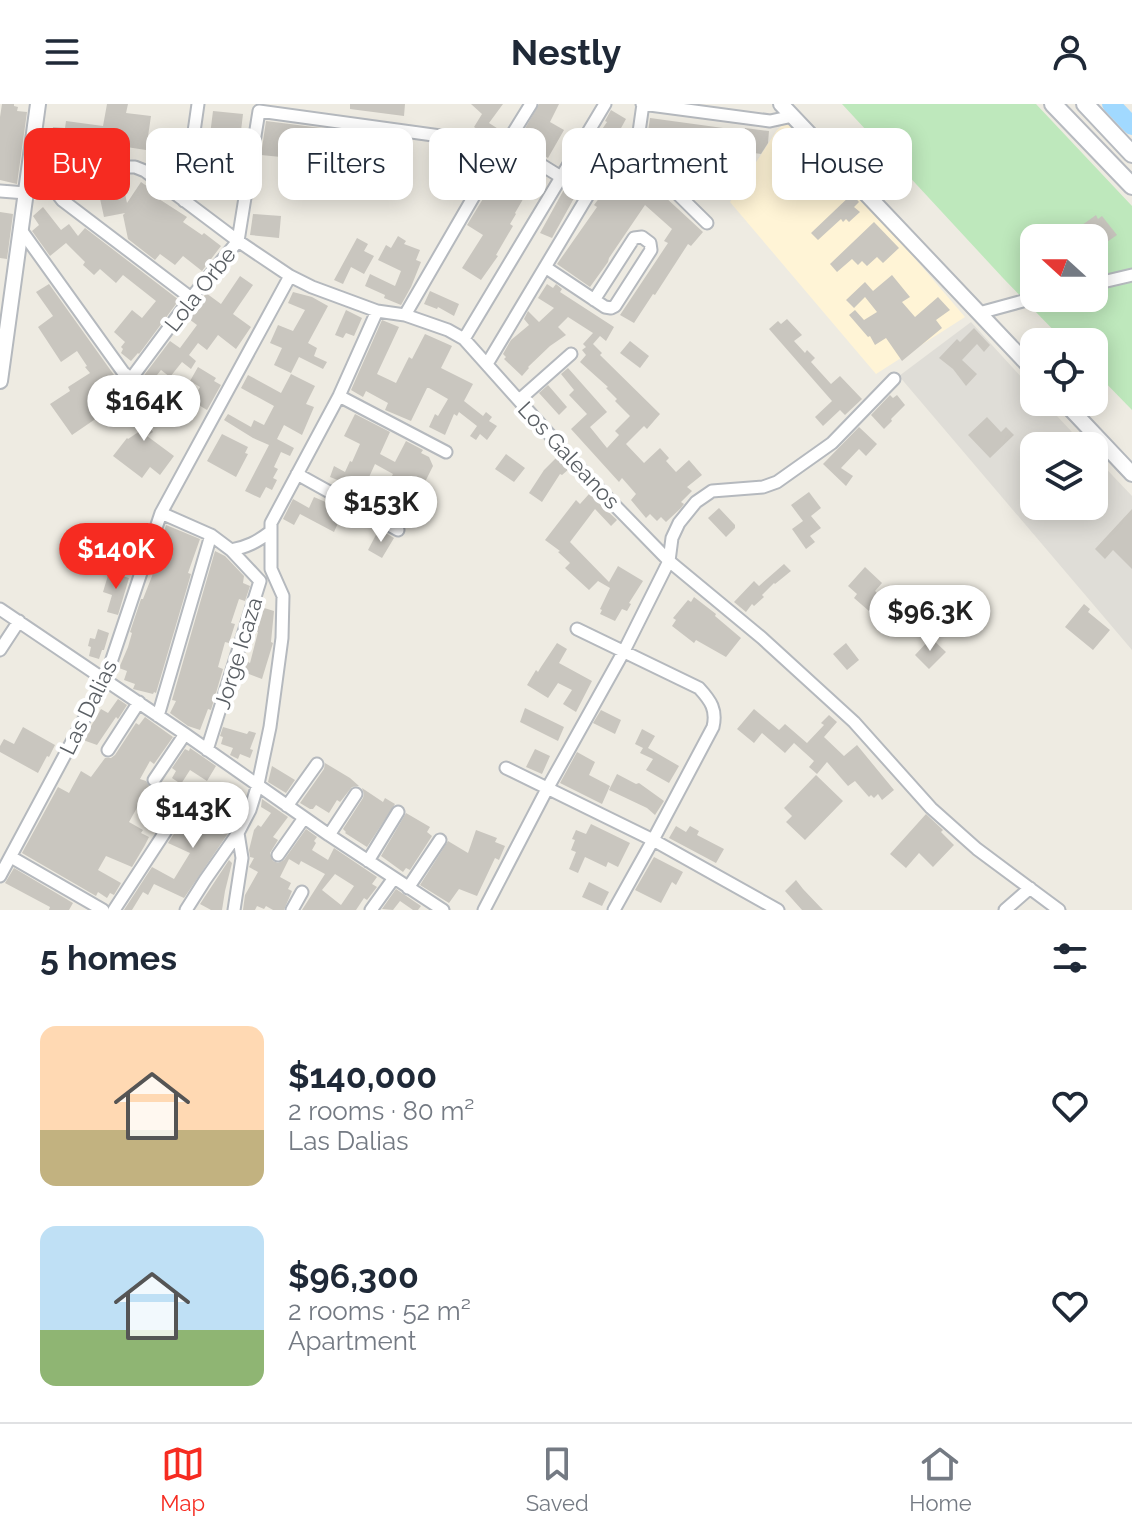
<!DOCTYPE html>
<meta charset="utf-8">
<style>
:root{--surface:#fff;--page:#f6f6f7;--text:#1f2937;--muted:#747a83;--line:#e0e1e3;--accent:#f62b21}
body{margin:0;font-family:Raleway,sans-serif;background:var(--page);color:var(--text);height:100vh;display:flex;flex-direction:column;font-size:30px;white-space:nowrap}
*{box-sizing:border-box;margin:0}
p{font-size:26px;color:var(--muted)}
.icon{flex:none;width:44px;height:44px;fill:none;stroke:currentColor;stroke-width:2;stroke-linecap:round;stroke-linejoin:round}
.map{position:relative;height:806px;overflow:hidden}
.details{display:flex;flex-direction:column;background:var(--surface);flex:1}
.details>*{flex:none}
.guide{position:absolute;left:24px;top:24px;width:1084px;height:72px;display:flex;gap:16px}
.needle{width:52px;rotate:291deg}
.buttons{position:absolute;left:1020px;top:120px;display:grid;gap:16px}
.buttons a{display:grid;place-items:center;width:88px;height:88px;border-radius:16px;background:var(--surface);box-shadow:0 4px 20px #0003;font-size:40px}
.price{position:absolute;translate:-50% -68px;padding:0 18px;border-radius:28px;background:#fff;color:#222;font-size:26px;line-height:52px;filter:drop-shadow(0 2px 4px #0008)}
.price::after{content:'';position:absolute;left:50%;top:48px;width:24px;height:18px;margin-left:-12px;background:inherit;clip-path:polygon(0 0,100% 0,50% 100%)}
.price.active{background:var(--accent);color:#fff}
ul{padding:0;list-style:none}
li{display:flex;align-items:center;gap:24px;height:200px;padding:0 40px}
li span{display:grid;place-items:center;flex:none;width:224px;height:160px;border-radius:16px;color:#555}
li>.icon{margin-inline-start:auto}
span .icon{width:96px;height:96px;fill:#fffc;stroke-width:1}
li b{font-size:34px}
h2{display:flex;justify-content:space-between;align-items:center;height:96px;padding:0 40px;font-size:34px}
.chip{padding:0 28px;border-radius:16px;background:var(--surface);box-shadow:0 4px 20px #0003;font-size:28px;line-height:72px}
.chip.active{background:var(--accent);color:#fff}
header{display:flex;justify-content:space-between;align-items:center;height:104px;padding:0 40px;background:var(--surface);font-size:36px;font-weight:700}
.dock{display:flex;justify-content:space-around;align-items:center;height:112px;border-top:2px solid var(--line);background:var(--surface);font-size:22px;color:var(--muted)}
.dock a{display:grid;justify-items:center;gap:4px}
.dock .active{color:var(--accent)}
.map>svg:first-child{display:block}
.commercial{fill:#fff4d6}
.industrial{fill:#dfddd7}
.green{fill:#bee8bc;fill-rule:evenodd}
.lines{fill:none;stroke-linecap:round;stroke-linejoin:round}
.river{stroke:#a1d9ff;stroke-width:18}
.building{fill:#c9c6bf;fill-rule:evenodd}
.minor-casing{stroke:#b5b9be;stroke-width:15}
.tertiary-casing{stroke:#b5b9be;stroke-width:18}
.secondary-casing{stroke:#b6bac0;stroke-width:20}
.minor{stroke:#fff;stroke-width:11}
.tertiary{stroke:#fff;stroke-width:14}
.secondary{stroke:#fff;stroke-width:16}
.labels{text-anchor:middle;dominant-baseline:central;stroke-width:8;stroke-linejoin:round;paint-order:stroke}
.street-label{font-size:22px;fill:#5a5f64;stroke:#fff}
</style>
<header><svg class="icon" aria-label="menu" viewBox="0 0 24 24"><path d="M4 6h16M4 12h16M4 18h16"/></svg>Nestly<svg class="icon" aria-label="person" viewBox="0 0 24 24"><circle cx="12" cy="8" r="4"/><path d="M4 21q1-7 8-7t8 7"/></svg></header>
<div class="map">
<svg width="1132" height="806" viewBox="0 0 1132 806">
<rect width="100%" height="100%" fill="#eeebe2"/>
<!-- commercial -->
<path class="commercial" d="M793 12 965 213 876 270 730 98 777 26Z"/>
<!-- industrial -->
<path class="industrial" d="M971 218 1034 287V298H1044L1085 342H1034V402H1094V352L1132 392V546L899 272Z"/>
<!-- green -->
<path class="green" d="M842 0H1036L1132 102V306L1094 267V238H1065L1003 174ZM1034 134H1094V194H1034Z"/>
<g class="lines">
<!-- river -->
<path class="river" d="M1111 0 1132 22"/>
</g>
<!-- building -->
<path class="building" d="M2 0H14V2L18 3 17 7 27 8 17 80 0 76V13Z
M107 0H128L126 9 151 12 146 46 120 42V45L85 38 84 56H79L78 62 49 60 53 23 65 24 66 17 103 22Z
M350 0H405L404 12 350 5Z
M471 0H503L489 19 503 28 497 39 474 23 482 10Z
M539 0H559L550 18 564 26 548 54 533 45 526 49 515 42Z
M611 6 626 15 615 35 629 49 632 57 653 78 651 80 703 128 691 142 688 140 655 191 653 190 634 219 620 211 668 139 664 137 672 125 645 101 609 154 608 158 590 183 557 160 597 103 594 101 600 93 603 95 620 70 608 57 615 50 594 37 607 18 605 17Z
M213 7 243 10 240 35 210 31Z
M650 14 745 27V24L769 27 768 39 761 50 747 48 742 74 713 68 667 64V61H660L656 57 659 36 647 34Z
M266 17 337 26 323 57 307 53 309 36 283 32 281 53 261 51Z
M506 57 525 69H530L535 67 543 72 532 93 526 90 515 109 516 110 510 120 513 122 496 151 498 152 481 176 462 164 483 131 467 121Z
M445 63 454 67 453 69 471 79 466 88 458 83 457 87 452 86 449 95 432 89 433 86 431 85 437 68 443 70Z
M141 78 161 92 159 95 187 113 183 118 202 131 204 129 221 142 202 167 183 152 175 161 160 150 155 156 128 135 123 111 125 109 104 113 99 90 124 85 127 99Z
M567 80 578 87 552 134 540 129Z
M852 90 859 98 854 103 860 108 849 118 846 115 843 118 841 115 818 136 811 129Z
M43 103 61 126 69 120 78 132 85 124 179 196 139 250 138 249 131 257 121 249 123 245 121 243 125 238 114 228 132 206 142 214 156 197 123 171 116 179 100 165 94 171 83 161 85 158 66 139 50 152 32 127 39 121 33 112Z
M0 108 13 110 7 155 0 154Z
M253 110 281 112 279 134 250 131Z
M1096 111 1098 115 1102 112 1117 131 1094 147V134H1074L1082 128 1078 124Z
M874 118 899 144 883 159 877 153 867 162 862 157 858 161 852 155 837 168 830 160Z
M398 132 406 137 404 140 420 146 416 156 421 158 411 183 401 201 384 194 385 191 365 182 370 170 395 182 401 167 378 156 386 141 391 144Z
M357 134 368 140 364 147 374 152 364 170 351 163 343 180 334 176Z
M892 171 910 193 902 198 915 213 938 193 950 206 936 216 942 224 902 257 886 234 875 241 870 232 868 233 849 211 855 206 864 216 877 208 865 193 854 204 846 196 865 178 873 187Z
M240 172 253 181 233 210 251 223 236 245 218 231 207 246 198 239 189 251 196 257 191 265 182 258 170 273 161 266 145 286 139 278 170 237 180 244 197 221 189 215 206 189 221 200Z
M49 180 129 292 72 331 50 300 70 287 68 283 90 269 85 263 87 262 77 247 61 258 38 223 53 212 36 188Z
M547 180 553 184 556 180 562 185 560 188 614 223 606 237 600 232 593 240 602 249 600 251 660 310 647 325 644 322 626 340 644 359 660 344 669 354 666 357 676 368 689 356 702 371 687 383 692 387 681 398 684 400 681 404 666 418 661 413 657 417 650 410 646 414 631 396 636 390 622 374 619 378 571 325 587 310 569 291 574 286 561 270 568 264 607 308 590 323 607 344 619 331 615 327 630 312 615 297 617 295 606 284 608 283 580 258 586 251 582 246 586 243 583 240 593 229 568 213 558 223 566 231 550 242 528 263 529 264 522 272 504 255 506 253 503 250 511 236 529 221 524 215 528 207 539 218 554 204 538 194Z
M430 187 459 200 454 212 438 203 437 205 424 200Z
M293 188 312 193 328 202 308 239 317 244 314 252 327 258 323 265 299 253 291 269 274 261 282 244 270 239 278 221 293 227 305 206 288 199Z
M346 206 362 214 354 232 346 229 343 234 335 231Z
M787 215 802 231 794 237 805 249 807 246 815 254 811 258 831 280 840 272 862 295 845 311 840 306 823 322 815 313 832 297 769 225 778 217 781 220Z
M382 216 399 223 377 270 396 279 409 253 412 255 425 230 452 242 441 264 473 280 464 297 483 312 486 308 492 313 489 317 497 322 487 336 480 330 476 336 470 332 477 322 459 308 457 312 454 310 445 331 429 323 435 310 438 312 448 295 429 284H427L411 317 385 306 388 299 366 287 363 293 351 286Z
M974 224 990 241 984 248 977 240 962 256 977 270 966 282 953 265 939 254 957 235 960 238Z
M630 237 649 252 640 264 620 249Z
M198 263 216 274 214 277 221 281 207 306 192 297 200 283 190 277Z
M291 270 315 282 306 300 314 303 302 331 284 321 277 335 294 344 290 352 281 348 274 363 278 365 273 374 277 376 272 386 266 383 260 394 245 387 269 341 253 334 224 316 228 310 251 323 254 316 264 321 274 302 241 284 248 271 281 289Z
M548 281 567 303 559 311 539 289Z
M890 291 893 294 897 291 905 301 891 315 892 317 884 325 871 311Z
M153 292 165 309 148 321 153 328 147 332 174 352 160 371 150 363 142 374 113 352 127 334 128 335 140 327 130 312 137 307 135 305Z
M355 310 390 328 380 350 395 358 406 337 423 346 421 349 429 353 433 362 424 380 417 376 409 390 411 391 406 402 412 404 405 420 357 393 359 390 343 382 345 379 330 373 334 362 345 368 350 357 352 358 360 340 344 332ZM375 360 393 370 382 391 365 382Z
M987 313 1001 328 1006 323 1014 331 990 354 968 331Z
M859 323 877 340 866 352 859 345 841 364 853 372 846 382 823 360Z
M222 330 248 343 245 349 248 350 236 373 207 357Z
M506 350 525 364 514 378 495 365Z
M557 353 569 365 562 371 560 370 542 398 529 389 544 366Z
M809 388 821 404 811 412 821 424 810 432 815 438 806 445 792 425 803 417 791 401Z
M589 390 617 416 611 422 595 405 570 438 609 478 618 462 643 477 629 499 631 500 627 507 622 505 615 517 600 510 602 506 600 505 610 484 598 477 589 486 565 464 570 459 558 448 560 447 545 436 576 396 580 400Z
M314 393 344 406 334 428 300 410 294 421 283 415 293 395 309 404Z
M719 404 735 421V424L726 433 708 414Z
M1132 405V465L1113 446 1105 455 1095 445Z
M166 421 200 435 188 469 191 470 156 589 154 588 153 590 133 585 135 580 124 576 127 567 119 564 128 543 132 529 130 528 141 495H143L154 467 151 466Z
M379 425 394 434 382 454 368 446Z
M215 447 225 452 244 472 243 479 250 482 245 497 239 495 231 519 235 520 229 539 225 538 218 563 223 565 211 606 208 605 200 626 188 622 170 609 176 597 172 596Z
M784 460 791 467 775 480 774 479 762 491 764 493 754 502 752 500 746 508 734 498 754 477 759 482Z
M865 463 882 479 875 487 890 500 880 511 872 503 869 507 854 494 857 490 848 482Z
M109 468 129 474 118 511 107 508 112 491 103 488Z
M694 493 716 510 715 512 741 534 726 553 696 536 694 539 672 522 676 516 673 514 688 496 691 498Z
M1084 500 1090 505 1088 508 1110 526 1093 546 1065 523Z
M261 503 274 507 271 538 273 539 262 575 241 567 244 556 250 559 258 528 253 526Z
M98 525 109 529 104 546H102L99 555 89 552 91 543 88 542 90 534 95 535Z
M931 534 946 548 929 565 915 551Z
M557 539 567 545 559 559 592 577 576 608 563 600 572 586 558 579 548 594 527 581 536 566 538 568 541 563Z
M846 539 859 556 847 566 833 550Z
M118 595 127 601 118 615 116 613 97 641 83 636 101 605 108 609Z
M525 604 564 623 558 637 520 618Z
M754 605 779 626 785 620 807 639 824 621 821 619 829 611 837 618 824 633 844 652 857 641 894 686 882 696 878 690 874 694 871 691 869 693 855 677 848 682 827 658 817 670 809 663 814 657 794 639 785 649 762 629 754 639 737 625Z
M601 606 621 616 615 630 593 619Z
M145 613 173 633 154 660 150 657 140 675 146 677 150 683 157 684 168 690 161 705 142 695 129 718 143 726 141 729 149 733 145 741 132 763 106 752 98 766 121 779 114 791 110 789 107 794 98 788 96 792 22 749 58 683 69 689 81 667 91 673 105 654H111L115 651 136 619 139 621Z
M23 623 55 641 49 653 47 652 38 669 0 648V642L4 635 14 640Z
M223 623 247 630 249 627 256 629 250 645 253 646 250 654 240 650 238 655 230 651 233 644 221 640 223 633 220 632Z
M642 625 655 632 648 644 679 662 669 679 646 666 653 655 640 649 643 644 635 640Z
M190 644 216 662 207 677 190 666 181 680 172 674 176 667 172 664 185 645 189 647Z
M535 645 550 652 542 670 526 663Z
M577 648 595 658 589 671 610 682 602 700 560 679Z
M325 659 350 674 359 682 352 683 340 698 337 696 329 709 316 701 313 705H310L300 699 324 665Z
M272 662 295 676 286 689 268 678Z
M617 670 636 680 639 679 664 697 655 711 647 704 609 686Z
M816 671 843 697 805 736 786 718 792 712 784 704Z
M231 681 239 687 234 697 236 698 230 707 238 711 231 725 184 794 154 780 148 791 143 788 132 806H124L152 763 174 775 190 749 168 739 183 716 200 726H202L209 712 219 717 223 709 214 703 219 692 221 694Z
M362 684 383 698 385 694 395 700 367 743 345 729 346 728 343 725 363 694 364 690Z
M262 695 288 713 273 733 278 736 270 749 273 757 278 759 284 756 306 725 317 733 314 737 316 739 312 746 328 756 334 744 377 773 372 780 377 783 367 796 364 794 356 806H302L325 770 301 757 299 761 289 755 280 773 291 779 288 785 292 787 284 806H273L266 802 264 805 257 802 255 806H243L245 791 258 768 249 763 254 754 250 753 249 746 254 726 258 721 261 723 271 709 261 703ZM335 770 354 782 341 801 322 786Z
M406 709 430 723 427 728 432 732 410 766 406 764 403 768 381 752Z
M926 710 943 726 941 728 954 741 933 763 919 749 906 764 890 750Z
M591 720 630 739 618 763 608 758 606 763 585 753 578 769 569 765 576 748 571 746 575 736 572 735 576 726 586 730Z
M676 722 686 728 690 722 699 727 697 731 724 745 716 759 669 734Z
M476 726 497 734 495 738 505 742 499 756 495 754 477 792 459 785 449 799 420 781 448 737 468 749Z
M654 753 683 768 676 781 672 778 661 799 635 786Z
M229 756 232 759 225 787 222 806H211L200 800Z
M14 764 73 799 69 806H49L50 803 5 779Z
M796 776 803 785 823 806H802L785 787Z
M589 778 609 788 602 802 582 793Z
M396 785 421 802 418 806H413L400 797 393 806 382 805Z"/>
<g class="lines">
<defs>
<path id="minor" d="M642 0 770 17 793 12
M643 0 637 42 638 51 707 119
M503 45 529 61 532 55 561 73
M52 83 62 96 191 194
M0 87 26 89 126 63H135L145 67 238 137 290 172 312 183 377 207 405 211 448 226 464 235 592 378 669 457 762 534 854 618 931 704 977 745 1059 806
M184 97 198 0
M21 126 123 268 128 272H133L191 194 238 137 259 7 455 34
M545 163 605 203 611 204 615 202 651 146 650 139 642 133 634 134 594 196
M1094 180 1132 171
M979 209 1034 194
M405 211 474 92 531 0
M464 235 605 0
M487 260 593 83
M339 292 446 348
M519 296 571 250
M297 370 398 426
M161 409 211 431 231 446 260 477 207 646
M231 446C247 443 257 438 270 428
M0 505 185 630 329 731 443 806
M577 525 699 584C711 597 717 606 713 623L653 736 614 806
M0 546 19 517
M158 612 211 431
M108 646 139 598
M506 664 653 736 778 806
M154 676 185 630
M287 702 317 660
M329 731 356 690
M278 751 304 714
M11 753 103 806
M368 757 398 708
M0 772 105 576 161 409 290 172
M408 784 440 736
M114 806 184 699
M186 806 205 776 238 729
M234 806 242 754 238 729 250 706 258 680 270 623 282 534 283 492 271 465V419L339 292 377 207
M292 806 302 788
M371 806 394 774
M484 806 547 685 624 547 669 457 672 434 679 419 696 398 712 387 763 383 777 378 832 339 894 275
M1005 806 1030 784"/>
<path id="tertiary" d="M781 0 1034 267
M0 277 38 0
M1064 298 1132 370"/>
<path id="secondary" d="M1053 0 1132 82
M1085 0 1132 50"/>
</defs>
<!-- minor casing -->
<use href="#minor" class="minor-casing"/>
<!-- tertiary casing -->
<use href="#tertiary" class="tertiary-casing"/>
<!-- secondary casing -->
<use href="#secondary" class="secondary-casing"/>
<!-- minor -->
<use href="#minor" class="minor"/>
<!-- tertiary -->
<use href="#tertiary" class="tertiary"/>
<!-- secondary -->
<use href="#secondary" class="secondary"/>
</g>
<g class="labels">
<!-- street labels -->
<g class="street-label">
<text transform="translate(200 185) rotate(-52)">Lola Orbe</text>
<text transform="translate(569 351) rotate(47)">Los Galeanos</text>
<text transform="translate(238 549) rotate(-73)">Jorge Icaza</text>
<text transform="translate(88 603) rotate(-64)">Las Dalias</text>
</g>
</g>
</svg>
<div class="buttons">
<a><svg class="needle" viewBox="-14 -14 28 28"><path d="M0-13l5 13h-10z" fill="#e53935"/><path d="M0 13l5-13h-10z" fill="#747a83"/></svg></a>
<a><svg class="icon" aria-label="locate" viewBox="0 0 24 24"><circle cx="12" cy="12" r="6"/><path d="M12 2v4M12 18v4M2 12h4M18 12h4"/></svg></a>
<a><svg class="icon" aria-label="layers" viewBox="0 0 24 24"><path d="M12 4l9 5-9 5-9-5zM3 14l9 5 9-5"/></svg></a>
</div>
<b class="price" style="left:144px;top:339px">$164K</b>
<b class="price" style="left:381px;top:440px">$153K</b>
<b class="price active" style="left:116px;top:487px">$140K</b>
<b class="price" style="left:930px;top:549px">$96.3K</b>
<b class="price" style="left:193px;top:746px">$143K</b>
<div class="guide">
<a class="chip active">Buy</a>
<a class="chip">Rent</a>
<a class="chip">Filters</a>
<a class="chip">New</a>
<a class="chip">Apartment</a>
<a class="chip">House</a>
</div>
</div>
<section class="details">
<h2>5 homes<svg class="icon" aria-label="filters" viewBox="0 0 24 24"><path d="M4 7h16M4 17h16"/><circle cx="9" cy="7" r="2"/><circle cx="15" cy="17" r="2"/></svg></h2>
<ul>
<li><span style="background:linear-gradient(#ffd9b3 65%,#c2b280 0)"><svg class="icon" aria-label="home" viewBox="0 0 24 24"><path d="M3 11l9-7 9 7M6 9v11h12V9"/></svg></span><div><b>$140,000</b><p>2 rooms · 80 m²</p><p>Las Dalias</p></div><svg class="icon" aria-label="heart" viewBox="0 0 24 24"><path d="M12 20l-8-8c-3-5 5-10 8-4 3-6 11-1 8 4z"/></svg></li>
<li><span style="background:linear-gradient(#bfe0f5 65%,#8fb573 0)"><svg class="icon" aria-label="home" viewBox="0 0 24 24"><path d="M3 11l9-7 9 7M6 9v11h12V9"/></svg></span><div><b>$96,300</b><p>2 rooms · 52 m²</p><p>Apartment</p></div><svg class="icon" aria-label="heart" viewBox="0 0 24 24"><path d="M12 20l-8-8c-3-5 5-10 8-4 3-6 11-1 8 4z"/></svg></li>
</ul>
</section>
<nav class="dock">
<a class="active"><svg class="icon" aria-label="map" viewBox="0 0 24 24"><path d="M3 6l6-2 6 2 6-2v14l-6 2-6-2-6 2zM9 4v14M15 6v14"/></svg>Map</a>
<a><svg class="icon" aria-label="saved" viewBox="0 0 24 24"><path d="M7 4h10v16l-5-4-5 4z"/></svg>Saved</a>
<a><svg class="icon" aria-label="home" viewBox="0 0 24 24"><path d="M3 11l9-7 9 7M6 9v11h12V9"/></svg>Home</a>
</nav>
